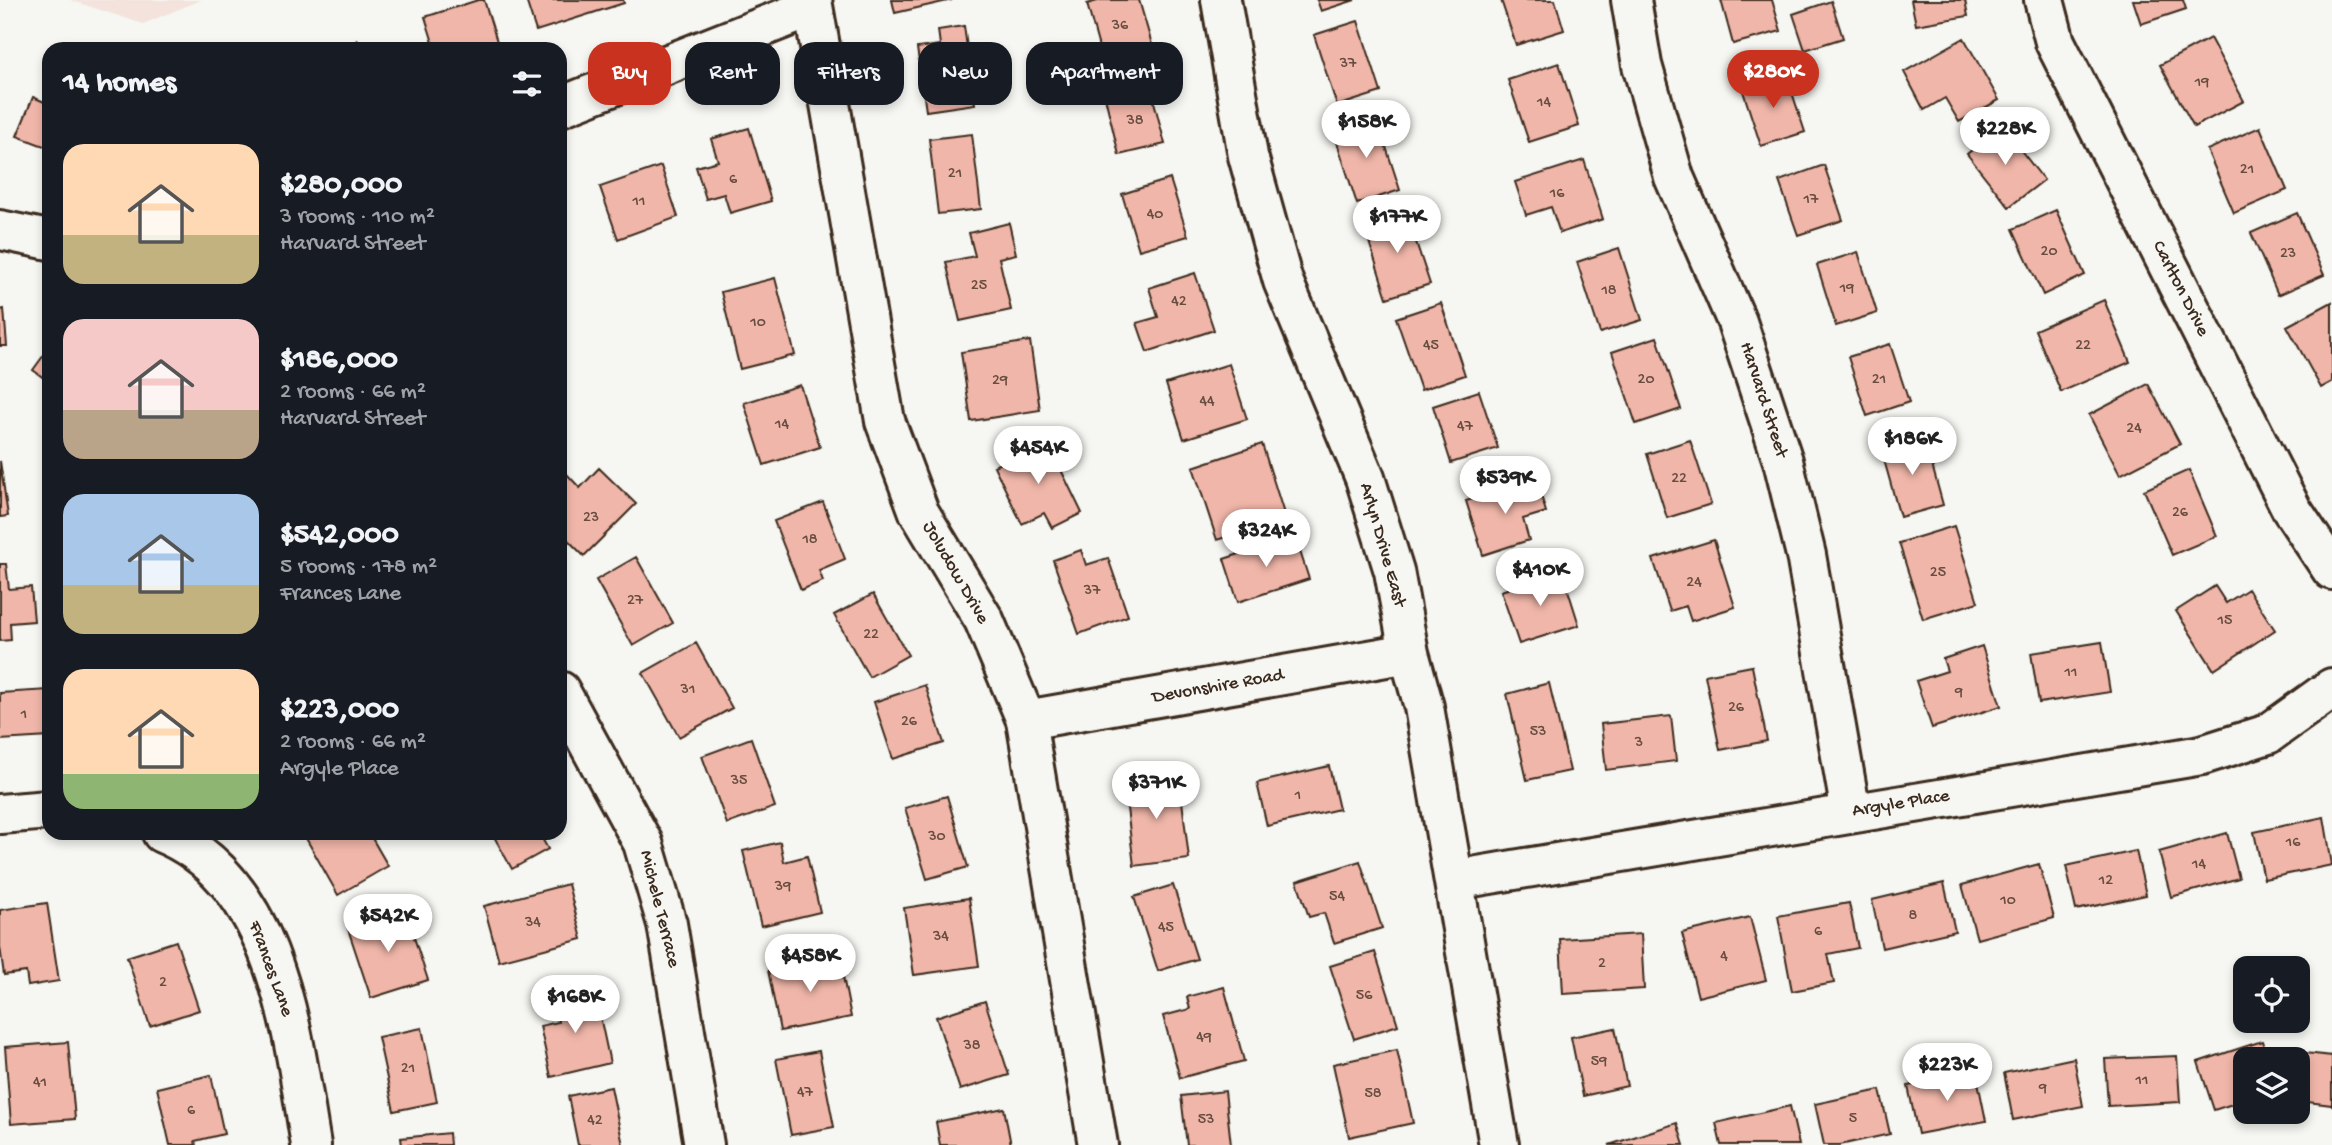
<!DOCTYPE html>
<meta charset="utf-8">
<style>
:root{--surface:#171b24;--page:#20242c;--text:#f1f3f6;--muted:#9ea1a6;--accent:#c8321e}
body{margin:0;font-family:"Gochi Hand",sans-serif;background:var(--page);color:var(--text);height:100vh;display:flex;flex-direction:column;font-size:26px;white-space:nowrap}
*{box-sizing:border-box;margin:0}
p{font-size:23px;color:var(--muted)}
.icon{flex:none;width:38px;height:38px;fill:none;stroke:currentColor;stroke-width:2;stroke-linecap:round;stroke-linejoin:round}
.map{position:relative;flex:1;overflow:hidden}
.sheet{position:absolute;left:42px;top:42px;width:525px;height:798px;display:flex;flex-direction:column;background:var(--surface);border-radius:21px;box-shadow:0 4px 10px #0003}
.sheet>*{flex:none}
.top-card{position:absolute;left:588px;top:42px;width:665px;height:63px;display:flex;gap:14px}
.tools{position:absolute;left:2233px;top:956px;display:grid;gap:14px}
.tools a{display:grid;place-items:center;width:77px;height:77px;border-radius:14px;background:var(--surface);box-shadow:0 4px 10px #0003;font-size:35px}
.price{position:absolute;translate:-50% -60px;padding:0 16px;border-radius:24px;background:#fff;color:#222;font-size:23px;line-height:46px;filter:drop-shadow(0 2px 4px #0008)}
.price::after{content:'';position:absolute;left:50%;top:42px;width:21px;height:16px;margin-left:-10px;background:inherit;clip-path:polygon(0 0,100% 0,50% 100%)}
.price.active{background:var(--accent);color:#fff}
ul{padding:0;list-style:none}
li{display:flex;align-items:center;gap:21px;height:175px;padding:0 21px}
li span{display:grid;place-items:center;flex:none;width:196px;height:140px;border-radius:21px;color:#555}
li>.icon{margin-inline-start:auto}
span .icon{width:84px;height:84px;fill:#fffc;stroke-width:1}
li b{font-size:30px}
h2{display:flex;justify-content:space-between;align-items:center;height:84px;padding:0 21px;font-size:30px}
.chip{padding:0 24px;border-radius:21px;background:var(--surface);box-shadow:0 4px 10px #0003;font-size:24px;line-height:63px}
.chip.active{background:var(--accent);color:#fff}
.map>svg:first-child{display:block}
.built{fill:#f4e3dc}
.building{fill:#f0b6a9;stroke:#3b2a1e;stroke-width:2}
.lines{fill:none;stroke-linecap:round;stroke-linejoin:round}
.minor-casing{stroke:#3b2a1e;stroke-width:44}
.minor{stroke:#f6f6f2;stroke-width:38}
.labels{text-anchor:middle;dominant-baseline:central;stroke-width:5;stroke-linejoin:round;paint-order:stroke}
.number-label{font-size:16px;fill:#684d41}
.street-label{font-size:19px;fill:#3b2a1e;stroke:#f6f6f2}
</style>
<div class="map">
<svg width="2332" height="1145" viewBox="0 0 2332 1145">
<rect width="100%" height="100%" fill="#f6f6f2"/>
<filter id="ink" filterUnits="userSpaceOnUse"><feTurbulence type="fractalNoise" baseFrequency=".0143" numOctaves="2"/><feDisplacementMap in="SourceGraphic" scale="14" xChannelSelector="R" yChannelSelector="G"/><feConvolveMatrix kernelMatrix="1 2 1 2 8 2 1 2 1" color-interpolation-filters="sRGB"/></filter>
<g filter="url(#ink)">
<!-- built -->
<path class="built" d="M70 0H201L143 24Z"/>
<!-- building -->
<path class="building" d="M478 0H484L499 48 435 49 425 17Z
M526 0H623L624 3 536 31Z
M892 0H952L895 13Z
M1101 0H1139L1153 48 1103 62 1087 4Z
M1317 0H1355L1321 11Z
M1501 0H1555L1564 30 1516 45Z
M1721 0H1772L1781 31 1733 44Z
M1911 0H1965L1968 16 1916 25Z
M2133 0H2183L2186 9 2141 24Z
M1831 1 1843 38 1805 50 1793 14Z
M1358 21 1381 92 1337 106 1314 35Z
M964 26 975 104 926 111 917 48 940 45 938 30Z
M1964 38 1999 100 1959 122 1945 98 1924 110 1904 72Z
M2210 38 2244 101 2194 127 2160 65Z
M357 40 367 49H349Z
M1559 63 1579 126 1529 142 1508 80Z
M1786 74 1805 132 1761 146 1742 88Z
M1150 86 1165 144 1119 155 1105 97Z
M33 97 49 104V148L17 136Z
M1376 116 1400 190 1357 204 1333 130Z
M2002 126 2044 180 2009 207 1967 154Z
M2260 127 2287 190 2234 213 2207 150Z
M749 128 771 201 730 213 724 194 706 199 696 167 718 161 711 139Z
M972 134 981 209 938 214 929 139Z
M1584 160 1603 219 1560 233 1551 207 1526 215 1515 182Z
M1824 165 1843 220 1798 235 1779 181Z
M661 166 678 217 618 239 600 187Z
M1170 179 1188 236 1139 250 1122 194Z
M2056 210 2085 275 2043 295 2013 229Z
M1406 212 1430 284 1387 298 1364 226Z
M2297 213 2324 275 2278 295 2251 233Z
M1009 223 1016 254 999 258 1011 310 960 321 946 262 975 256 969 233Z
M1619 248 1642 320 1600 333 1577 262Z
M1858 252 1877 313 1836 326 1817 265Z
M1195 273 1214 330 1147 352 1137 323 1158 317 1149 288Z
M775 278 795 355 740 369 721 292Z
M2104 300 2130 362 2061 392 2035 330Z
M2332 302V382L2321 388 2287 326Z
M1441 303 1465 375 1421 390 1396 318Z
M4 309 7 346H0V310Z
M1657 337 1681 409 1636 424 1612 352Z
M1030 341 1040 410 971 421 961 352Z
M1890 344 1909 402 1867 416 1848 357Z
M49 348V382L33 370Z
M1229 364 1247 419 1184 439 1166 384Z
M2148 384 2180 444 2120 475 2089 415Z
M800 385 820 447 764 465 744 403Z
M1479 391 1498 448 1451 463 1433 406Z
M1924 436 1943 505 1900 517 1881 449Z
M1690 440 1711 504 1667 518 1647 454Z
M1047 441 1082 513 1052 528 1044 513 1022 524 994 466Z
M1262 444 1285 517 1217 540 1193 467Z
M0 461 8 516 0 517Z
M599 468 636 504 584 556 560 532V473L563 470 580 488Z
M2189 470 2217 536 2172 555 2144 490Z
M1536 479 1546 512 1523 519 1529 540 1483 555 1466 501Z
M823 502 845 559 819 570 823 581 801 590 774 521Z
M1954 526 1978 602 1923 619 1899 543Z
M1295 536 1309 579 1238 602 1224 559Z
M1714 540 1735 607 1691 621 1686 606 1670 611 1653 559Z
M1081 550 1086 565 1108 558 1128 616 1079 634 1053 560Z
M636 557 673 623 633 646 596 580Z
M0 564H6L9 589 31 587 34 621 10 623 11 640 0 641Z
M1562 571 1579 625 1519 644 1501 591Z
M2215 586 2226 603 2248 589 2275 630 2214 670 2176 611Z
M873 594 908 655 869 677 834 615Z
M2102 642 2110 692 2039 703 2031 653Z
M696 643 732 708 679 737 643 673Z
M1982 646 2001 706 1932 728 1916 681 1947 671 1943 659Z
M1752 666 1767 741 1720 750 1705 675Z
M1549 683 1570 771 1527 780 1507 694Z
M925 685 944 743 893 759 874 702Z
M49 690V737L0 740V693Z
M1671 716 1676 761 1606 770 1601 724Z
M751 738 775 807 727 824 702 756Z
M1329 766 1339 809 1267 826 1257 783Z
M1179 776 1189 859 1134 866 1124 783Z
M947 796 968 867 927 879 905 808Z
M2324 817 2332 865 2264 879 2254 832Z
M303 833H369L388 866 338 895Z
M492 833H539L548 849 512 869Z
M2227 833 2239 878 2171 897 2159 852Z
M780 842 784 862 807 856 820 912 761 926 743 851Z
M2136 851 2146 895 2076 910 2066 866Z
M1360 861 1382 928 1334 943 1324 913 1309 917 1297 881Z
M2039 864 2054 918 1977 939 1962 885Z
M1944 883 1955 931 1882 948 1872 900Z
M568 884 582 939 499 961 484 906Z
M1173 885 1197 959 1158 971 1134 897Z
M969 898 979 966 914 975 904 908Z
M47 903 59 981 28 986 26 972 4 975 0 947V910Z
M1849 903 1858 948 1828 954 1834 983 1792 991 1778 916Z
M405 910 428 980 371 998 348 929Z
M1750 917 1766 980 1698 997 1682 933Z
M1641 934 1644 989 1563 994 1560 939Z
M176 941 199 1010 150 1026 127 957Z
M1375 952 1398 1025 1354 1039 1330 966Z
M839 956 851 1017 780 1031 768 970Z
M1224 987 1244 1061 1180 1078 1163 1016 1190 1009 1187 997Z
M594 988 610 1063 551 1077 540 1026 558 1022 553 997Z
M985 1001 1009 1075 960 1090 936 1017Z
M422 1028 437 1102 394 1111 378 1037Z
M1615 1028 1627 1086 1583 1096 1571 1037Z
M2262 1041 2268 1059H2245V1100L2214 1110 2198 1062Z
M68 1042 75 1119 11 1124 5 1047Z
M1397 1050 1413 1123 1349 1137 1333 1064Z
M819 1051 834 1127 791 1135 776 1059Z
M2305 1053 2332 1056V1105L2299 1101Z
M2177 1056 2180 1102 2108 1106 2105 1059Z
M2074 1058 2083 1106 2013 1120 2004 1073Z
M1976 1072 1986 1121 1918 1134 1908 1086Z
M211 1075 224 1134 195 1141 196 1145H170L157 1088Z
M611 1087 623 1145H578L568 1096Z
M1880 1090 1890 1134 1840 1145H1824L1815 1104Z
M1225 1091 1231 1145H1187L1181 1096Z
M1790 1106 1799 1145H1721L1716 1123Z
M1004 1108 1011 1145H940L936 1122Z
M1677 1123 1684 1145H1609Z
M449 1133 450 1145H402L401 1138Z"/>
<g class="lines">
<defs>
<path id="minor" d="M812 0 885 421 919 512 984 620 1026 720 1098 1145
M1221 0 1248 156 1283 281 1365 478 1394 571 1409 653 1424 707 1499 1145
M1631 0 1642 65 1674 177 1737 322 1783 461 1806 555 1851 813
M2044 0 2055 42 2292 510 2332 570
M560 107 813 7
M0 230 49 240
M560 691 643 843 667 924 704 1145
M1026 720 1409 653
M0 814 49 810
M162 833C279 881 293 1037 311 1145
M1454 880 2202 755 2268 734 2332 688"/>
</defs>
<!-- minor casing -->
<use href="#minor" class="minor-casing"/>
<!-- minor -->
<use href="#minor" class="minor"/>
</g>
</g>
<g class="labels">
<!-- number labels -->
<g class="number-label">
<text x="1120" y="26">36</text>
<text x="1348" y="64">37</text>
<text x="2202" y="83">19</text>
<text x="1544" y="103">14</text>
<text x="1135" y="121">38</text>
<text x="2247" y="170">21</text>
<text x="955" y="174">21</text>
<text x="733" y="180">6</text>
<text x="1557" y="194">16</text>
<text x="1811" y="200">17</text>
<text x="639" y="202">11</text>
<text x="1155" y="215">40</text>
<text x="2049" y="252">20</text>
<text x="2288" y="254">23</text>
<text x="979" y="286">25</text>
<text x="1847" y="289">19</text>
<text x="1609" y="291">18</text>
<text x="1179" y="302">42</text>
<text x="758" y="323">10</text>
<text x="1431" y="346">45</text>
<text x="2083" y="346">22</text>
<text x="1646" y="380">20</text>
<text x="1879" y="380">21</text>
<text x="1000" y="381">29</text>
<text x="1207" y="402">44</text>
<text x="782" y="425">14</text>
<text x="1465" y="427">47</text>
<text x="2134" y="429">24</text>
<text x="1679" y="479">22</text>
<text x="2180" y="513">26</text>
<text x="591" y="518">23</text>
<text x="810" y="540">18</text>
<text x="1938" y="573">25</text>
<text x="1694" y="583">24</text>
<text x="1092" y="591">37</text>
<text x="635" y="601">27</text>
<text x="2225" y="621">15</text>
<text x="871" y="635">22</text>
<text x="2071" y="673">11</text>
<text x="688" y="690">31</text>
<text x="1959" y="693">9</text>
<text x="1736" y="708">26</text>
<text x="24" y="715">1</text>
<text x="909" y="722">26</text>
<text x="1538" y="732">53</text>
<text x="1639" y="743">3</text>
<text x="739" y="781">35</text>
<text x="1298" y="796">1</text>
<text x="937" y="837">30</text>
<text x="2293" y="843">16</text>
<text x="2199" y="865">14</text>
<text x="2106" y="881">12</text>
<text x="783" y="887">39</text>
<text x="1337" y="897">54</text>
<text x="2008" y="901">10</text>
<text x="1913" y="916">8</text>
<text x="533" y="923">34</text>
<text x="1166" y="928">45</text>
<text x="1818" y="932">6</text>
<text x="941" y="937">34</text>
<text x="1724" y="957">4</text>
<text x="1602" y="964">2</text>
<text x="163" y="983">2</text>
<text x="1364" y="996">56</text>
<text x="1204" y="1038">49</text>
<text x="972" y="1046">38</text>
<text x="1599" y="1062">59</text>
<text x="408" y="1069">21</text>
<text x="2142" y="1081">11</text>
<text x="40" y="1083">41</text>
<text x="2043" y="1089">9</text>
<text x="805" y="1093">47</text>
<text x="1373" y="1094">58</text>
<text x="191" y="1111">6</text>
<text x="1853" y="1119">5</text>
<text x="1206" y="1120">53</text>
<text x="595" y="1121">42</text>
</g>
<!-- street labels -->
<g class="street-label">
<text transform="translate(2180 289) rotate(63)">Carlton Drive</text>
<text transform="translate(1763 400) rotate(72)">Harvard Street</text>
<text transform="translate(1382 545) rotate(74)">Arlyn Drive East</text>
<text transform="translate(955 573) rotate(60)">Joludow Drive</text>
<text transform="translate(1218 687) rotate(-10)">Devonshire Road</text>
<text transform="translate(1901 804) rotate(-9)">Argyle Place</text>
<text transform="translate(659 909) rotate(76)">Michele Terrace</text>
<text transform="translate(270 969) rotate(70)">Frances Lane</text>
</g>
</g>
</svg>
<div class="tools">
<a><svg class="icon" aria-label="locate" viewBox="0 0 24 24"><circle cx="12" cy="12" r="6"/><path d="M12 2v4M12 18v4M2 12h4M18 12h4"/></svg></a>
<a><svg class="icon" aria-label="layers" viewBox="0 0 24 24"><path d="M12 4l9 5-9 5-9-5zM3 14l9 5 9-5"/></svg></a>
</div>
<b class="price active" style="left:1773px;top:110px">$280K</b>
<b class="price" style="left:1366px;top:160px">$158K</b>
<b class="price" style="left:2005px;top:167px">$228K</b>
<b class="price" style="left:1397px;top:255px">$177K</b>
<b class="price" style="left:1912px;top:477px">$186K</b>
<b class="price" style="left:1038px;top:486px">$454K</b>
<b class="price" style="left:1505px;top:516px">$539K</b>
<b class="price" style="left:1266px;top:569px">$324K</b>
<b class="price" style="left:1540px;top:608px">$410K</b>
<b class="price" style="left:1156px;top:821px">$371K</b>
<b class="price" style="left:388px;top:954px">$542K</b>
<b class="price" style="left:810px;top:994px">$458K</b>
<b class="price" style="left:575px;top:1035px">$168K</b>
<b class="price" style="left:1947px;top:1103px">$223K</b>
<div class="top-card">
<a class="chip active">Buy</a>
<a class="chip">Rent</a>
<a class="chip">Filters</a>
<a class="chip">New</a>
<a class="chip">Apartment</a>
</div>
<section class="sheet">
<h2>14 homes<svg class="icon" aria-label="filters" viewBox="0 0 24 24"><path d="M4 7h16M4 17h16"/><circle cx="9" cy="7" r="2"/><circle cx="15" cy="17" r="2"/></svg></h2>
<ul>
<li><span style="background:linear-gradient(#ffd9b3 65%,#c2b280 0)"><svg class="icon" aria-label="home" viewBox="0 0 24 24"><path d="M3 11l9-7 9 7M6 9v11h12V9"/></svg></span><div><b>$280,000</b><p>3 rooms · 110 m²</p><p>Harvard Street</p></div></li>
<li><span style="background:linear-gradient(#f6c9c9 65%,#b9a48a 0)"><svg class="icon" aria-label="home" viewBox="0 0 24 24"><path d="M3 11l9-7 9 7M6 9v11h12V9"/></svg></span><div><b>$186,000</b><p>2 rooms · 66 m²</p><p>Harvard Street</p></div></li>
<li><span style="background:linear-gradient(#a9c7e8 65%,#c2b280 0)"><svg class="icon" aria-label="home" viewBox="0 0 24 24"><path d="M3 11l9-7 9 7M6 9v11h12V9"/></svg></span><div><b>$542,000</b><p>5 rooms · 178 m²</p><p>Frances Lane</p></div></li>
<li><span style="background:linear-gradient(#ffd9b3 75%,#8fb573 0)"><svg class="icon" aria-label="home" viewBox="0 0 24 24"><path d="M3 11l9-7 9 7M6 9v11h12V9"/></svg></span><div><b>$223,000</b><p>2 rooms · 66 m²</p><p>Argyle Place</p></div></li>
</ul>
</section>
</div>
